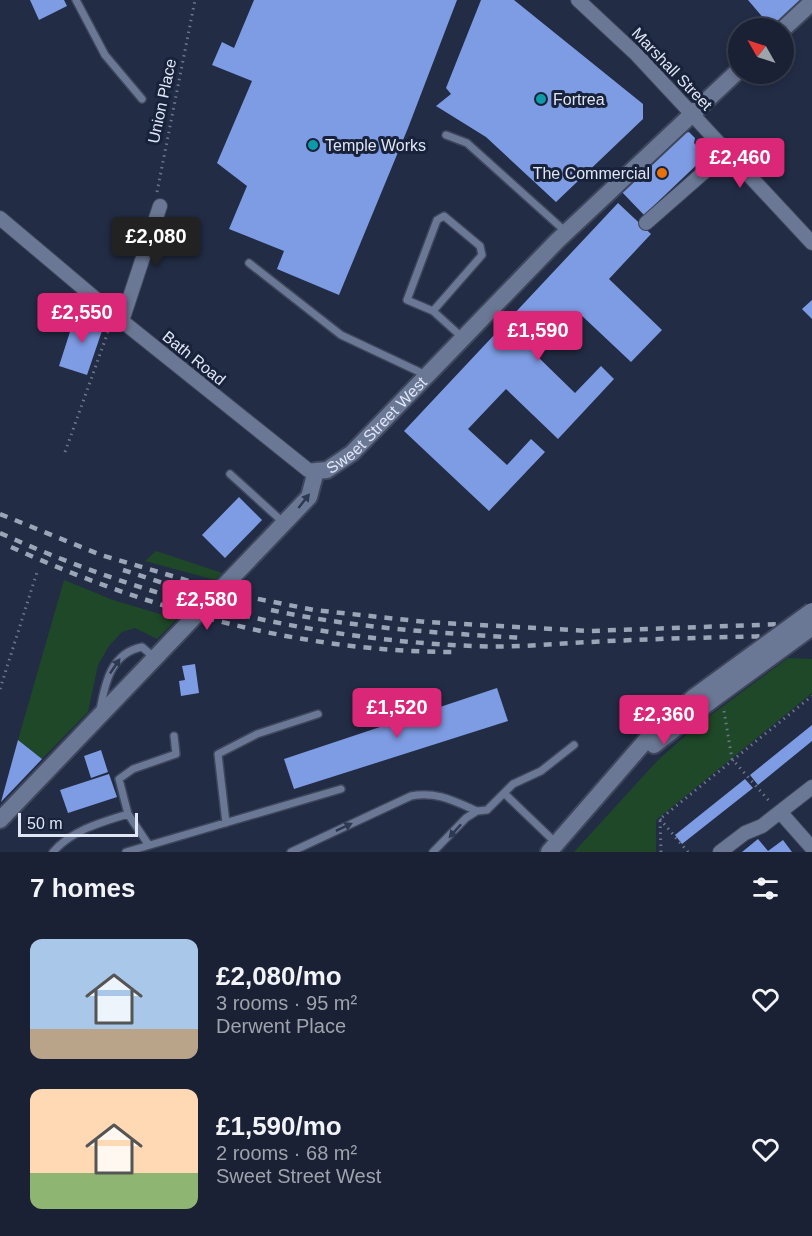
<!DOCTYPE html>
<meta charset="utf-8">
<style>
:root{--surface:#1a2134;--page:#23293c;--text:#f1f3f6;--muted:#9fa3ac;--line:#383e4f;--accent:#db2777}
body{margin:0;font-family:Arial,sans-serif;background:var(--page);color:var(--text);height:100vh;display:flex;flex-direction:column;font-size:22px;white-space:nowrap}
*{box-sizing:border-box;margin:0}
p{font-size:20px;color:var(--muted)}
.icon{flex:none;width:33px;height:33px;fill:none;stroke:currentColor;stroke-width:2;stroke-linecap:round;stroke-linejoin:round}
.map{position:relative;height:852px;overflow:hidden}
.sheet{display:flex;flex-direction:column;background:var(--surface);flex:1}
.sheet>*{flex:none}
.needle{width:39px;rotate:309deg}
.fabs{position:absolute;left:728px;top:18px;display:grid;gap:12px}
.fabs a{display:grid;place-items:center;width:66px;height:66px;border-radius:50%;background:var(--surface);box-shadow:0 3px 9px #0003,0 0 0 2px var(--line);font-size:30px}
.scale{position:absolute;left:18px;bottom:15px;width:120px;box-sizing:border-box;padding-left:6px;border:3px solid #dfe6f6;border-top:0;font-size:16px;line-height:21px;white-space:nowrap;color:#dfe6f6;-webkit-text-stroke:4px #18223a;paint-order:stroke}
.price{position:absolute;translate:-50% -51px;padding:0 14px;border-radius:6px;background:var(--accent);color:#fff;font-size:20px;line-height:39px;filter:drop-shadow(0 2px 3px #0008)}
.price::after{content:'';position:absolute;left:50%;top:36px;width:18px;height:14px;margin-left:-9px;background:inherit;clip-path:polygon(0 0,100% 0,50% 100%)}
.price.active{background:#222;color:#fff}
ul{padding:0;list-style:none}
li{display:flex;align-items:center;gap:18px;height:150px;padding:0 30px}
li span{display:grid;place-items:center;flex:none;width:168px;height:120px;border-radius:12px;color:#555}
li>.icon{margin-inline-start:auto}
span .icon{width:72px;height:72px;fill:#fffc;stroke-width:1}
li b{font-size:26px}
h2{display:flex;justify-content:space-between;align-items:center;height:72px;padding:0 30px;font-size:26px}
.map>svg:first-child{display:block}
.green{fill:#1e4827}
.building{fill:#7e9ce3}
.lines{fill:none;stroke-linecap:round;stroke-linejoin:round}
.service-casing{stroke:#3e465b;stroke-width:10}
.minor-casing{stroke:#3e465b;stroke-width:16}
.tertiary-casing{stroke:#3e465b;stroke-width:20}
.path{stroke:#6e768c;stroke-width:3;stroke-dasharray:1.5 4.5;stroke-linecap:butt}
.service{stroke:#6b7895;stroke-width:7}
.minor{stroke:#6b7895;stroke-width:14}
.tertiary{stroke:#6b7895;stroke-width:16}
.rail{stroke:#9ca4b7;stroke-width:4.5;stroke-dasharray:8 8;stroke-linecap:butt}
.tertiary-bridge-casing{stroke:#3e465b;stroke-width:20;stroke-linecap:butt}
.tertiary-bridge{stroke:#6b7895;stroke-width:16}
.oneway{fill:#2d3851}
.culture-dot{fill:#0f9aa8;stroke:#18223a;stroke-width:2}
.food-dot{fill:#e8710a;stroke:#18223a;stroke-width:2}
.labels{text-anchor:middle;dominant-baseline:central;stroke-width:6;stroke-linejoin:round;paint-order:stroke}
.street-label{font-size:16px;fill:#dfe6f6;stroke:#18223a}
.poi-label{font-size:16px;fill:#dfe6f6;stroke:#18223a;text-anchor:start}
</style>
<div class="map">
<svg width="812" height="852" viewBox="0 0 812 852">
<rect width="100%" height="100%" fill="#222c45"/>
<!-- green -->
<path class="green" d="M156 551 222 573 215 580 145 561Z
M64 580 113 600 177 619 157 639 135 628 122 632 109 646 98 665 88 712 42 759 18 740Z
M788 658 812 659V693L656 820V852H574L657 761 696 726Z"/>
<!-- building -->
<path class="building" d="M30 0H64L67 6 39 20Z
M254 0H457L408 128 339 295 277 269 284 251 229 229 247 186 217 163 252 81 212 65 222 42 234 48Z
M481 0H514L643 104V119L556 202 486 137 436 106 451 94 446 88Z
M748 0H803L772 28Z
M680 130 684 133 689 132 695 138 694 143 706 156 644 215 619 189Z
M618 203 651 234 609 279 662 330 631 362 579 313 538 357 575 393 601 366 614 379 558 439 506 389 468 429 507 465 531 439 545 452 489 511 404 431Z
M812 300V319L802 309Z
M76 313 105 322 87 375 59 366Z
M239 497 262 520 225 558 202 535Z
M195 664 199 693 181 696 179 681 185 680 182 666Z
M497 688 508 721 294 789 284 759Z
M812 725V741L758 785 750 775Z
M18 740 42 759 1 802Z
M101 750 108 772 91 778 84 756Z
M109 774 117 797 68 813 60 790Z
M745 779 753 788 682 844 675 835Z
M758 839 768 851 783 840 792 852H742Z"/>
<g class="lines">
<defs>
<path id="service" d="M76 0 105 55 142 99
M446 135 467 143 566 232
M249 263 341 335 426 375
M433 311 482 255 480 246 444 216 437 220 407 300 433 311 464 339
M230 474 284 523
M100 710C105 683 111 653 142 647L149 653 152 661
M504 793 557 844
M226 823 218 754 257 734 318 714
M148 844 128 814 119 779 133 769 176 754 174 736
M53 852C72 830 102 822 128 814
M126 852 341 789
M291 852 411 796C436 791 454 801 477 811
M433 852 466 818 477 811 487 810 513 784 541 771 574 745"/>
<path id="minor" d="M578 0 637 55 812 243
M0 218 122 321 308 470 316 471
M646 223 727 152
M122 321 160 206
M781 813 812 848
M720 852 745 833 762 826 812 787"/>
<g id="tertiary">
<path d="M783 29 812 2"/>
<path d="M654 745 712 700"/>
<path id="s1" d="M0 820 309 497 316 471 327 470 352 453 557 241 738 71"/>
<path d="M549 852 648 738 694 697"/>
</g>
</defs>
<!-- service casing -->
<use href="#service" class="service-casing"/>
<!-- minor casing -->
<use href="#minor" class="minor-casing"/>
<!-- tertiary casing -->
<use href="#tertiary" class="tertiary-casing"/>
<!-- path -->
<path class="path" d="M157 192 195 0
M65 452 109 329
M0 689 38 569
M724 711 732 759 771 803
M660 819 688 852
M661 852 660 819 812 696"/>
<!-- service -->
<use href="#service" class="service"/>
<!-- minor -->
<use href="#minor" class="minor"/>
<!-- tertiary -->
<use href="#tertiary" class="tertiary"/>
<!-- rail -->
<path class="rail" d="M0 514 101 555 233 594 314 610 426 622 590 631 812 623
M0 533C150 601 308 639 472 646 512 648 551 644 590 642 664 638 738 637 812 635
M11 547C150 610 300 652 454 652
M123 570 200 595 238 604
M271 610C354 628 439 633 524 638"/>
<defs>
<path id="tertiary-bridge" d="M694 697 812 611
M712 700 812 627"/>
</defs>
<!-- tertiary-bridge casing -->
<use href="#tertiary-bridge" class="tertiary-bridge-casing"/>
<!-- tertiary-bridge -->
<use href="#tertiary-bridge" class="tertiary-bridge"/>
</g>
<!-- one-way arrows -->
<defs><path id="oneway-solid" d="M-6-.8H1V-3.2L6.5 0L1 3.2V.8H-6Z" transform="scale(1.5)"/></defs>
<g class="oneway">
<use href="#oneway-solid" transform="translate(304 501) rotate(-52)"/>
<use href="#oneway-solid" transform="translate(115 666) rotate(-56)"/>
<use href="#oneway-solid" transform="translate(344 827) rotate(-25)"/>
<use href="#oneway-solid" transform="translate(455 831) rotate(132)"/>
</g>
<!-- markers -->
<g class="culture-dot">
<circle cx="541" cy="99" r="6"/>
<circle cx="313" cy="145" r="6"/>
</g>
<circle class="food-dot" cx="662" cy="173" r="6"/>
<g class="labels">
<!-- street labels -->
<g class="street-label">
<text transform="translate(672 69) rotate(46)">Marshall Street</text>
<text transform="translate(162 101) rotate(-78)">Union Place</text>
<text transform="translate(194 358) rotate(39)">Bath Road</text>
<text stroke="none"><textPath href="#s1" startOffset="552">Sweet Street West</textPath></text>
</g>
<!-- poi labels -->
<g class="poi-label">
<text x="553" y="99">Fortrea</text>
<text x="325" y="145">Temple Works</text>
<text x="650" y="173" text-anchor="end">The Commercial</text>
</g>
</g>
</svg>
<div class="fabs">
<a><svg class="needle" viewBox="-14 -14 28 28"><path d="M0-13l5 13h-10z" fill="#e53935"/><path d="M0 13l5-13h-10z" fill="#9fa3ac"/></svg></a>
</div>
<div class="scale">50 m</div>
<b class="price" style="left:740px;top:189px">£2,460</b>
<b class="price active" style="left:156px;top:268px">£2,080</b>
<b class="price" style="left:82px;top:344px">£2,550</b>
<b class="price" style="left:538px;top:362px">£1,590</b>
<b class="price" style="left:207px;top:631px">£2,580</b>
<b class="price" style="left:397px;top:739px">£1,520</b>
<b class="price" style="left:664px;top:746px">£2,360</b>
</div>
<section class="sheet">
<h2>7 homes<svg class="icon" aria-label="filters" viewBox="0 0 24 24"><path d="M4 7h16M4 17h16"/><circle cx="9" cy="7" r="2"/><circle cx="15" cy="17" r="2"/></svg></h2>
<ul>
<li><span style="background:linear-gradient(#a9c7e8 75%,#b9a48a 0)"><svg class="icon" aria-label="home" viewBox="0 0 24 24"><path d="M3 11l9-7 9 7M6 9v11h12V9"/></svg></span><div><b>£2,080/mo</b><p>3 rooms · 95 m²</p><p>Derwent Place</p></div><svg class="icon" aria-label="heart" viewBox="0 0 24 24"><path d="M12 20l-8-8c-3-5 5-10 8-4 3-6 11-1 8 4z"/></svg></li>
<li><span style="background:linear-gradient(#ffd9b3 70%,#8fb573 0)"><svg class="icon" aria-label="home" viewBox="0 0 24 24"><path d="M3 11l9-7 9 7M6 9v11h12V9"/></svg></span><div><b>£1,590/mo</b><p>2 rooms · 68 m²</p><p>Sweet Street West</p></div><svg class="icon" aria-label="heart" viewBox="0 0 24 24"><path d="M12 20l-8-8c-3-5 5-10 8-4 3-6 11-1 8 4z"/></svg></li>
</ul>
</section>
